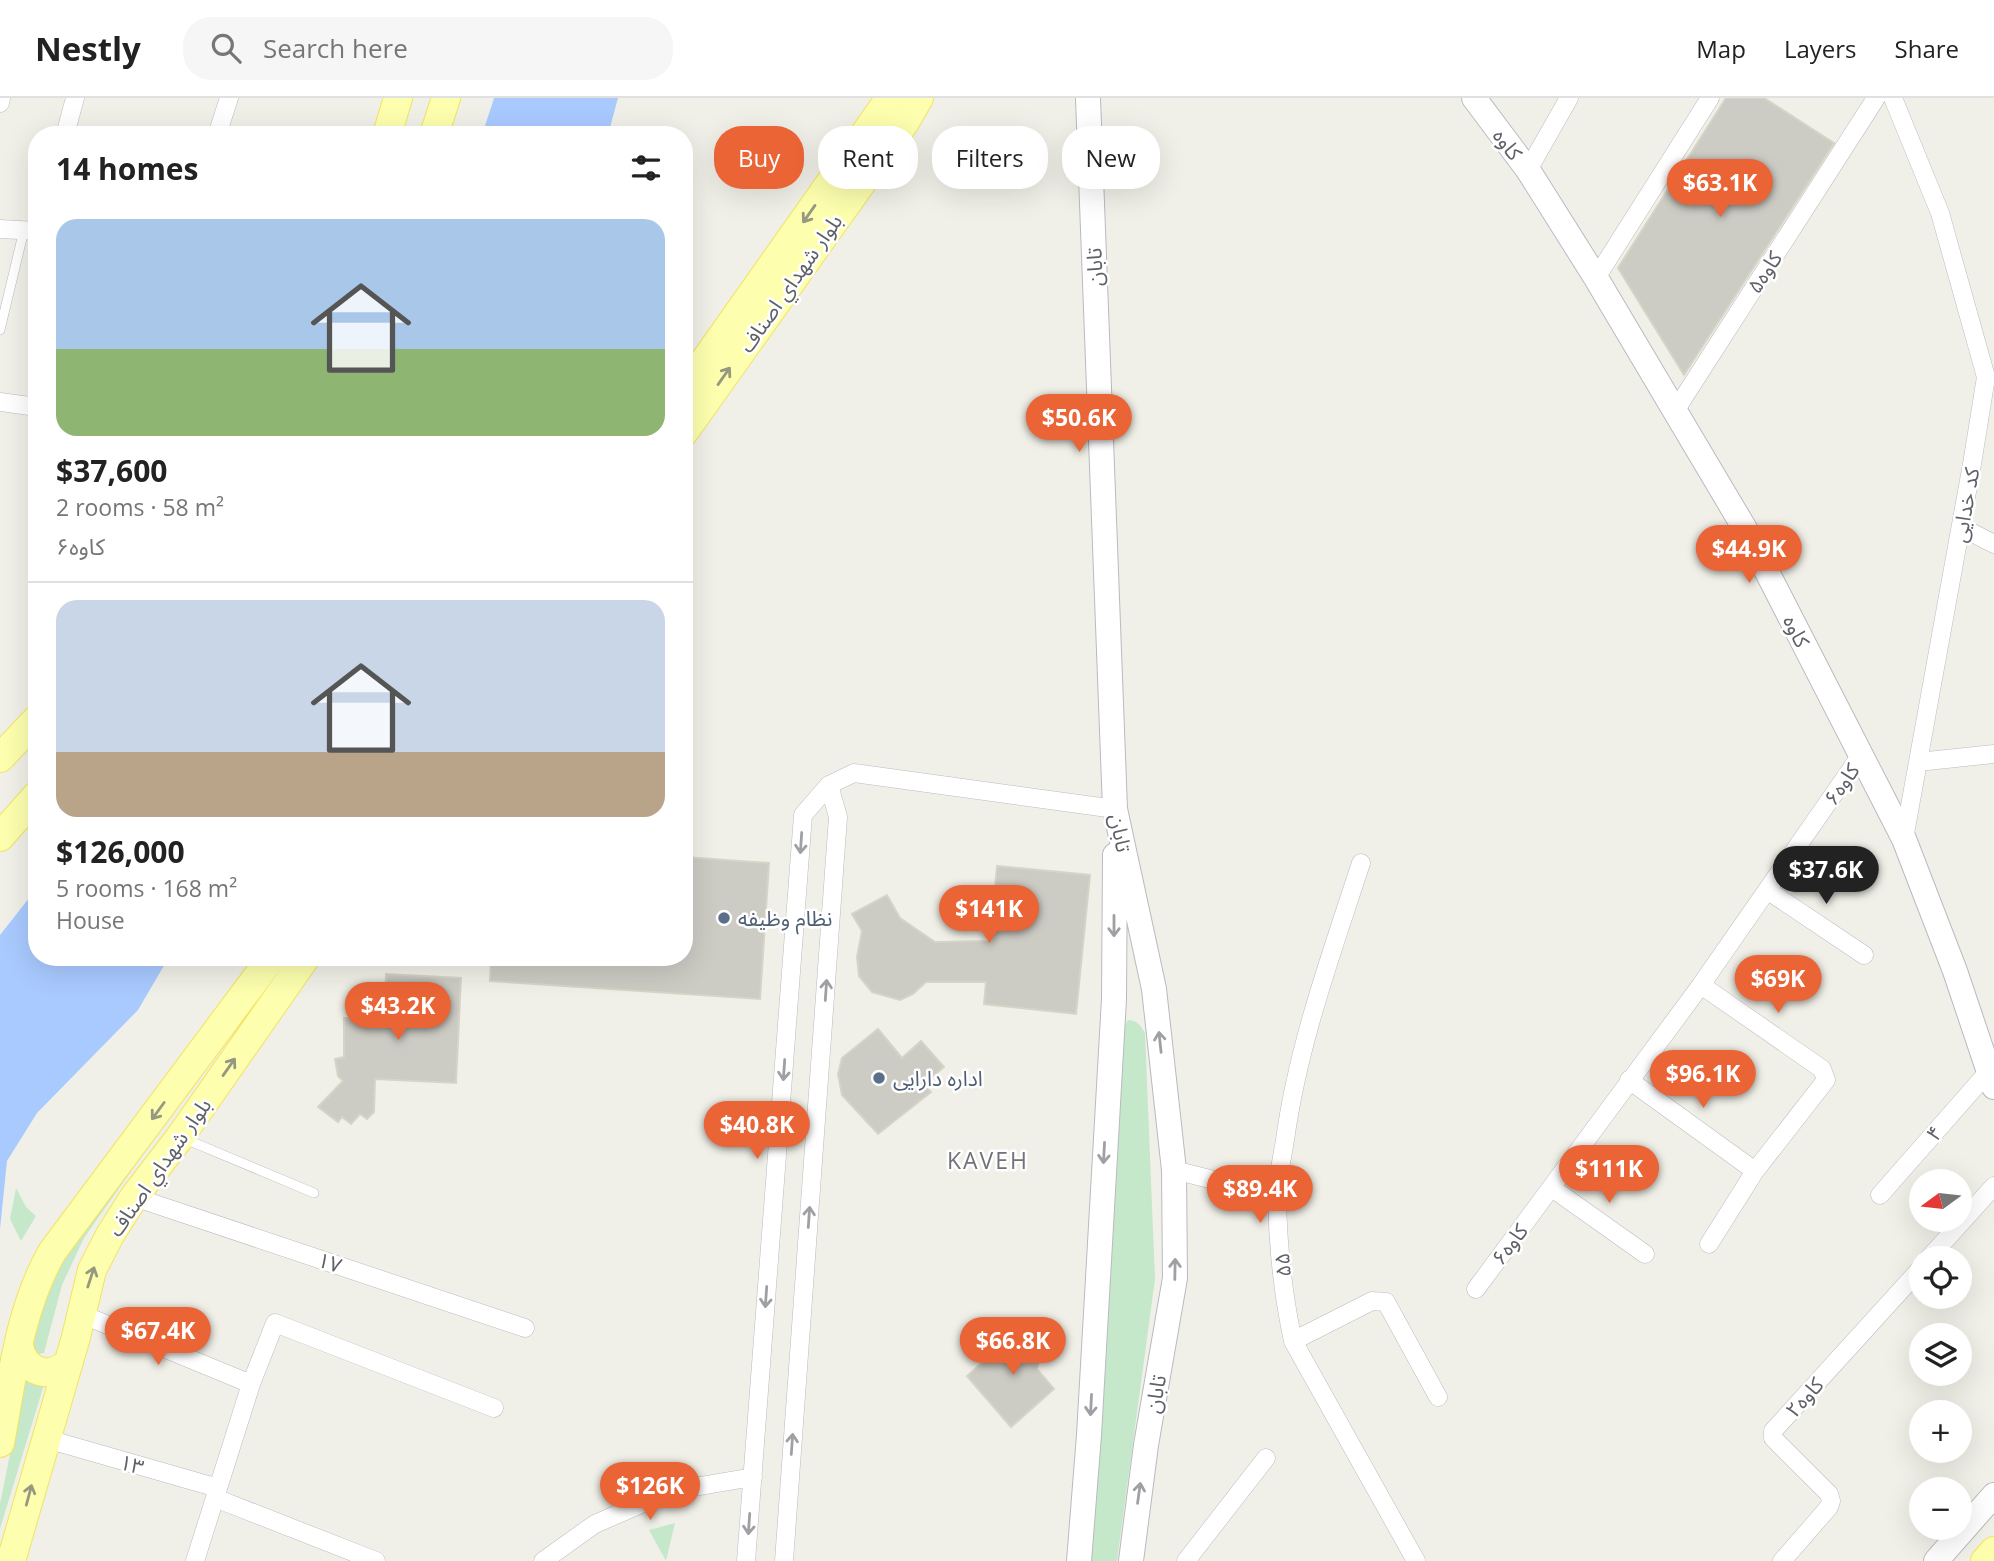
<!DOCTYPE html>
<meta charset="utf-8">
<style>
:root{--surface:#fff;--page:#f6f6f6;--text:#222;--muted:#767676;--line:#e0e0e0;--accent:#ea6435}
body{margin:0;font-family:"Open Sans","Noto Sans Arabic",sans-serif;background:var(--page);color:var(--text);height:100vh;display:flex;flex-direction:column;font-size:26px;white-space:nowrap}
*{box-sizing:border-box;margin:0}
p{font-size:23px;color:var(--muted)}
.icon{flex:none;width:38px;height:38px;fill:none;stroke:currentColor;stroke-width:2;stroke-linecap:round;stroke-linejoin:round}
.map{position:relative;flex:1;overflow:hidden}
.side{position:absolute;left:28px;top:28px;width:665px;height:840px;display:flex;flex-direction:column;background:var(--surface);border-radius:28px;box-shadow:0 7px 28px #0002}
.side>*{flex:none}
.banner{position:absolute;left:714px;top:28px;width:665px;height:63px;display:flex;gap:14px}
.needle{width:46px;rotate:255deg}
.fabs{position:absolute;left:1909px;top:1071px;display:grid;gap:14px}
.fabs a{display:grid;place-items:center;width:63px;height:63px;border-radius:50%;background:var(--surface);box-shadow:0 7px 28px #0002;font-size:35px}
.price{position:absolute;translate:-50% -60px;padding:0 16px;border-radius:24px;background:var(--accent);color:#fff;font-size:23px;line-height:46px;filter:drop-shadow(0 2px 4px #0008)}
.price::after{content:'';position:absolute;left:50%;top:42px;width:21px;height:16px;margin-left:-10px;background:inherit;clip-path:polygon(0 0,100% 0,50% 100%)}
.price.on{background:#222;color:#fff}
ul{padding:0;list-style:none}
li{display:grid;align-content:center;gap:14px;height:371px;padding:0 28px}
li+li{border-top:2px solid var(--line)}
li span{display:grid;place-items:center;height:217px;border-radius:21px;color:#555}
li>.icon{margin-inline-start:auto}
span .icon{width:126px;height:126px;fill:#fffc;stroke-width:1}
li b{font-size:30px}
h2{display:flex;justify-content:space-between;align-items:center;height:84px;padding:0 28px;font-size:30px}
.tag{padding:0 24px;border-radius:28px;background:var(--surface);box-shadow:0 7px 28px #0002;font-size:24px;line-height:63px}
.tag.on{background:var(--accent);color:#fff}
header{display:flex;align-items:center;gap:42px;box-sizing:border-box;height:98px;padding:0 35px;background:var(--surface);border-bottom:2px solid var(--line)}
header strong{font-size:33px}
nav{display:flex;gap:38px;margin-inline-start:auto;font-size:24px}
.search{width:490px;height:63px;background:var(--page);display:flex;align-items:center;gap:18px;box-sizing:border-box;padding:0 24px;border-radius:28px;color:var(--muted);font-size:26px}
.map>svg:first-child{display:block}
.green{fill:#c5e8cb}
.water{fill:#a9caff}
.building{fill:#cccbc4;stroke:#d6d4c6;stroke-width:2}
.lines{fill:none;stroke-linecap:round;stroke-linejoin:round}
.lane-casing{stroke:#babbc1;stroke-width:10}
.street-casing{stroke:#babbc1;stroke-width:19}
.secondary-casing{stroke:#b9bac1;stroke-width:26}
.primary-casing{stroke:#f2e360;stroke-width:30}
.lane{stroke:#fff;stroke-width:9}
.street{stroke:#fff;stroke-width:18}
.secondary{stroke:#fff;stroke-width:24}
.primary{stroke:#fdffae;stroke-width:28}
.oneway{stroke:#969880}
.oneway2{stroke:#9fa0a4}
.service-dot{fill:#5c6f8a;stroke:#fff;stroke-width:2.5}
.labels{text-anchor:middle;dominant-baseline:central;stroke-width:5;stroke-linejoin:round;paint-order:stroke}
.street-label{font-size:21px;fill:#5f6168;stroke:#fff}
.service-label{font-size:21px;fill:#4e5e75;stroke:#fff;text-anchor:start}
.neighbourhood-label{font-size:23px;letter-spacing:2px;fill:#70737a;stroke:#fff}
</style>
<header>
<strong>Nestly</strong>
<div class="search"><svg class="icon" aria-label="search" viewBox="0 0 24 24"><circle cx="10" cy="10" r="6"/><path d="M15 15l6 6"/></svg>Search here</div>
<nav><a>Map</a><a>Layers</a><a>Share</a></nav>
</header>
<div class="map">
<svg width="1994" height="1463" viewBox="0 0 1994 1463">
<rect width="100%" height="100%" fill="#f1f0e8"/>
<!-- green -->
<path class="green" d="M1128 922C1137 922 1140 927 1145 935L1155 1181 1117 1463H1090L1121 933Z
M165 1025 84 1140 62 1187 44 1255 38 1256 32 1252 46 1183Z
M16 1090 26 1109 36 1118 21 1143 10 1121Z
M26 1276 46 1280 0 1431V1406Z
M675 1425 666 1463 649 1432Z"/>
<!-- water -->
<path class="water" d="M494 0H618L608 37H482Z
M37 790V859H169L138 912 37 1015 7 1063 0 1131V837Z"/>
<!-- building -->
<path class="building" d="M1726 0H1764L1834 45 1684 277 1618 170Z
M684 759 769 765 760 901 490 883 491 859H684Z
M997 768 1090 777 1076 916 984 906 986 884H926L913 896 900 902 872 894 859 878 857 859 862 833 852 816 887 797 900 820 935 844 990 843Z
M386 876 461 880 456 985 375 981 374 1014 367 1021 360 1016 351 1026 342 1019 338 1024 318 1009 343 983 338 978 335 961 344 959V920H360V905H385Z
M878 931 902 960 921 943 944 969 924 986 931 994 878 1036 842 997 838 976 842 960Z
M1019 1232 1045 1239 1037 1271 1054 1291 1011 1329 967 1278Z"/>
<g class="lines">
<defs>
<path id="lane" d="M0 232 24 132
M185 1041 314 1095"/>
<path id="street" d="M1893 0 1940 115 1986 279 1972 366 1904 741
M0 5 1 0
M65 37 75 0
M217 37 229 0
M1528 72 1569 0
M0 131 37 133
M1596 180 1710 0
M0 304 37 309
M1675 313 1876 0
M1961 429 1994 446
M1918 664 1994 656
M1361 765C1331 857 1298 947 1285 1042 1282 1061 1277 1081 1277 1100 1278 1147 1283 1197 1293 1243L1416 1463
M1767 792 1864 857
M1701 887 1822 971 1826 982 1755 1073 1709 1146
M1629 982 1755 1073
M1174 1072 1277 1098
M1552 1090 1645 1156
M1880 1097 1989 973
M134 1099 525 1230
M1929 1160 1994 1088
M1476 1191 1701 887 1861 657
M81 1216 251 1286
M1293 1243 1372 1203 1386 1204 1438 1299
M47 1341 218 1390
M215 1400 376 1463
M195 1463 251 1286 275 1225 494 1310
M543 1463 595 1426 671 1393 753 1379
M746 1463 803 717 829 687 854 675 1115 711
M784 1463 838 719 829 687
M1186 1463 1266 1360
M1782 1463 1829 1409 1831 1403 1829 1396 1773 1340V1333L1922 1169"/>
<path id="secondary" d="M1088 0 1115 711 1154 891 1174 1072 1175 1180 1146 1347 1131 1463
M1474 0 1528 72 1596 180 1745 431 1904 741 1955 873 1994 989
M1079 1463 1089 1337 1114 901 1115 757
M1936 1463 1994 1397"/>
<path id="primary" d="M387 37 398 0
M434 37 446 0
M684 292 890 0
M684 334 905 24 919 0
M0 660 37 621
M0 739 37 697
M19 1249C25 1274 50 1283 69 1264
M0 1345C12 1281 19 1212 52 1154L272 859
M11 1463 76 1239 92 1172 110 1137 134 1099 180 1039 306 859
M1985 1463 1994 1453"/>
</defs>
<!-- lane casing -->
<use href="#lane" class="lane-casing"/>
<!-- street casing -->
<use href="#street" class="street-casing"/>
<!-- secondary casing -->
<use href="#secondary" class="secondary-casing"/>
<!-- primary casing -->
<use href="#primary" class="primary-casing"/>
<!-- lane -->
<use href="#lane" class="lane"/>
<!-- street -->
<use href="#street" class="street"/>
<!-- secondary -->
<use href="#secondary" class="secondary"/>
<!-- primary -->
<use href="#primary" class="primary"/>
</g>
<!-- one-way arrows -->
<defs><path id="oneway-shaft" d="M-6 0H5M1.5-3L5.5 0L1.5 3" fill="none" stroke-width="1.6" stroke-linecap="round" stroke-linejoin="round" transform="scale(1.75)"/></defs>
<g class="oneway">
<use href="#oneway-shaft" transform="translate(809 116) rotate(125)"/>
<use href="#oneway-shaft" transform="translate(724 278) rotate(-55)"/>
<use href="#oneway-shaft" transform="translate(229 969) rotate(-55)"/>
<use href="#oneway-shaft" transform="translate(158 1013) rotate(126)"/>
<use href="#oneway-shaft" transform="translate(91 1179) rotate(-72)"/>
<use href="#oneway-shaft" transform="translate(29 1397) rotate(-75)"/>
</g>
<g class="oneway2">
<use href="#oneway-shaft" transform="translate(801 745) rotate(94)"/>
<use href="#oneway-shaft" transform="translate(1114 828) rotate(90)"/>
<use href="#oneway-shaft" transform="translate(826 892) rotate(-86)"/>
<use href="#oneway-shaft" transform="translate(1160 944) rotate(-96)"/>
<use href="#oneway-shaft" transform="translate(784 972) rotate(94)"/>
<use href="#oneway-shaft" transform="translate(1104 1055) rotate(93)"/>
<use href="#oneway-shaft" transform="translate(809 1119) rotate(-86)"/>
<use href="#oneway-shaft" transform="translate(1175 1171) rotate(-89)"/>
<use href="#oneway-shaft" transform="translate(766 1199) rotate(94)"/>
<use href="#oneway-shaft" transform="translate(1091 1307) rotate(93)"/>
<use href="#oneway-shaft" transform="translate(792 1346) rotate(-86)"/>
<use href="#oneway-shaft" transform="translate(1139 1395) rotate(-82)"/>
<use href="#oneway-shaft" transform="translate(749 1426) rotate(94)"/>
</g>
<!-- markers -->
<g class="service-dot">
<circle cx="724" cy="820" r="7"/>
<circle cx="879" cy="980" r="7"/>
</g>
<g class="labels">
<!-- street labels -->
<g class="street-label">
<text transform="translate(1508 46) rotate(53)">کاوه</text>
<text transform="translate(1094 169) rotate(-92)">تابان</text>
<text transform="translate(1764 174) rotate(-57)">کاوه۵</text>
<text transform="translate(790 185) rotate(-55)">بلوار شهداي اصناف</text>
<text transform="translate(1965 407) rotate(-80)">کد خدایی</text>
<text transform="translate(1797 533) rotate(63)">کاوه</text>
<text transform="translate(1841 686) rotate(-55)">کاوه۶</text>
<text transform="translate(1121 735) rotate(79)">تابان</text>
<text transform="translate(1934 1035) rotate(-49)">۴</text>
<text transform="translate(159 1069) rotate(-55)">بلوار شهداي اصناف</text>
<text transform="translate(1509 1146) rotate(-53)">کاوه۶</text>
<text transform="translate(330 1164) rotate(18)">۱۷</text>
<text transform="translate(1282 1167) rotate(-95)">۵۵</text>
<text transform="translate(1155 1296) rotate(-80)">تابان</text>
<text transform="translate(1804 1299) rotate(-48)">کاوه۲</text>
<text transform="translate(132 1366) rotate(16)">۱۳</text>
</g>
<!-- service labels -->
<g class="service-label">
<text x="738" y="820">نظام وظیفه</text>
<text x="893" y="980">اداره دارایی</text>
</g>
<!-- neighbourhood labels -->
<g class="neighbourhood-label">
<text x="988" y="1062">KAVEH</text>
</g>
</g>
</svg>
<div class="fabs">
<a><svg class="needle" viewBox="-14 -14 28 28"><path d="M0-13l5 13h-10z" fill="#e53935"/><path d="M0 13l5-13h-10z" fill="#767676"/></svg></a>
<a><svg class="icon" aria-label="locate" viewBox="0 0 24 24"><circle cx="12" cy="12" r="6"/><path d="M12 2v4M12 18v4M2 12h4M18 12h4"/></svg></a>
<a><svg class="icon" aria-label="layers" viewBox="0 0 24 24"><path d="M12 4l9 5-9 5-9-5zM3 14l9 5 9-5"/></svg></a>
<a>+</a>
<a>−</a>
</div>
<b class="price" style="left:1720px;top:121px">$63.1K</b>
<b class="price" style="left:1079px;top:356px">$50.6K</b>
<b class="price" style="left:1749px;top:487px">$44.9K</b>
<b class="price on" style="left:1826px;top:808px">$37.6K</b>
<b class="price" style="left:989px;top:847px">$141K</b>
<b class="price" style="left:1778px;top:917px">$69K</b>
<b class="price" style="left:398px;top:944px">$43.2K</b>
<b class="price" style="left:1703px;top:1012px">$96.1K</b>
<b class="price" style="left:757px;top:1063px">$40.8K</b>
<b class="price" style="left:1609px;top:1107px">$111K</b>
<b class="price" style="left:1260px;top:1127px">$89.4K</b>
<b class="price" style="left:158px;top:1269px">$67.4K</b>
<b class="price" style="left:1013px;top:1279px">$66.8K</b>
<b class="price" style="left:650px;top:1424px">$126K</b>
<div class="banner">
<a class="tag on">Buy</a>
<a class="tag">Rent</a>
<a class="tag">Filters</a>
<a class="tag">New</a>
</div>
<section class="side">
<h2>14 homes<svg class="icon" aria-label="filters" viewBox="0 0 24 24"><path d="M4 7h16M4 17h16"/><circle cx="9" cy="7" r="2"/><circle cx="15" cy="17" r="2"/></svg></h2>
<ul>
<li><span style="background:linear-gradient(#a9c7e8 60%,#8fb573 0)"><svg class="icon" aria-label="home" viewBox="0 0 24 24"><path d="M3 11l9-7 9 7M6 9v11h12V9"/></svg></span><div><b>$37,600</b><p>2 rooms · 58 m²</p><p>کاوه۶</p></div></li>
<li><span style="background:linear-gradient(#c9d6e8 70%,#b9a48a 0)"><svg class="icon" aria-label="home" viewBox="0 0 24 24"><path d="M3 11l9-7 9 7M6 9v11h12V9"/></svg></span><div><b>$126,000</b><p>5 rooms · 168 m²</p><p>House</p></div></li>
</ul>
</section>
</div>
